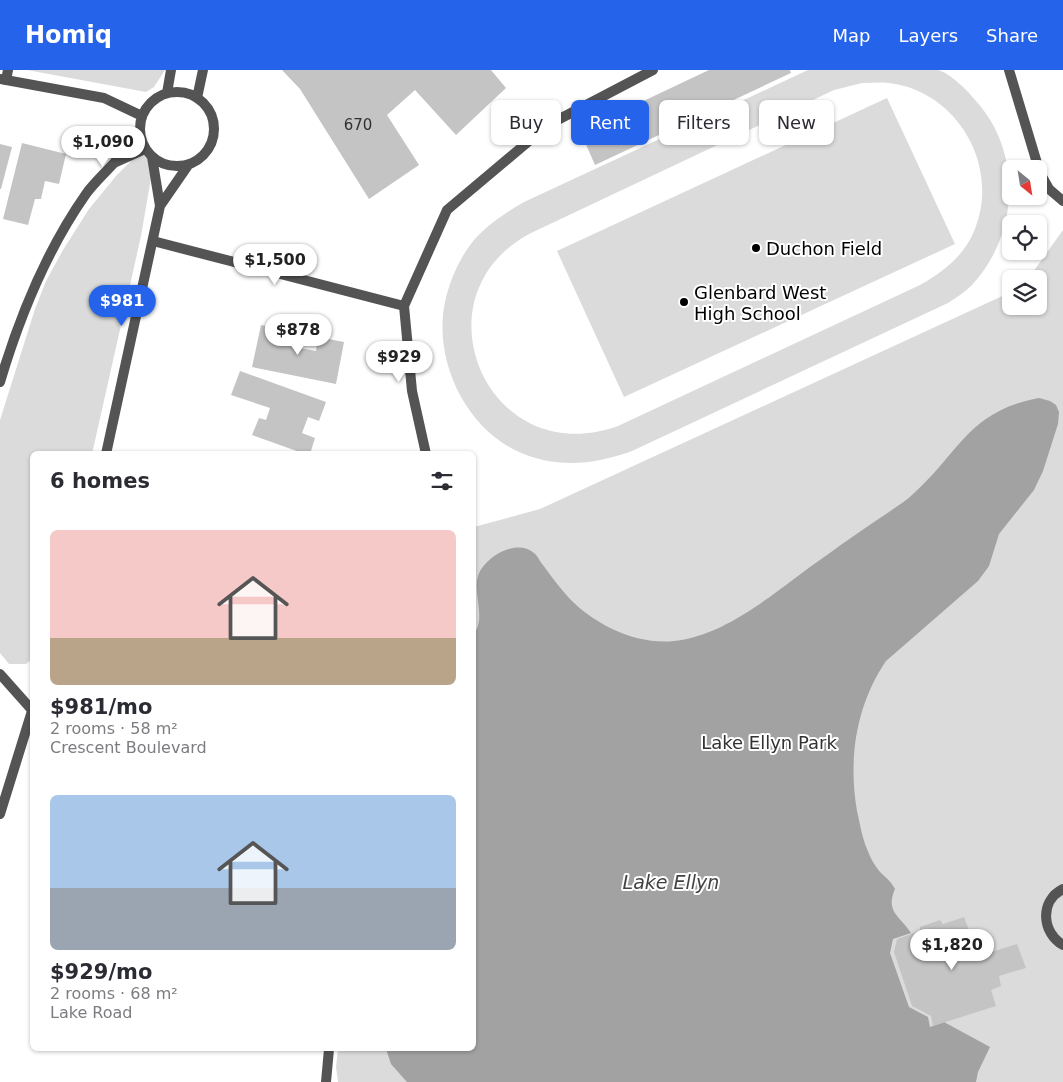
<!DOCTYPE html>
<meta charset="utf-8">
<style>
:root{--surface:#fff;--page:#f7f7f7;--text:#2b2b33;--muted:#7c7c81;--accent:#2563eb}
body{margin:0;font-family:"DejaVu Sans",sans-serif;background:var(--page);color:var(--text);height:100vh;display:flex;flex-direction:column;font-size:19px;white-space:nowrap}
*{box-sizing:border-box;margin:0}
p{font-size:16px;color:var(--muted)}
.icon{flex:none;width:28px;height:28px;fill:none;stroke:currentColor;stroke-width:2;stroke-linecap:round;stroke-linejoin:round}
.map{position:relative;flex:1;overflow:hidden}
.details{position:absolute;left:30px;top:381px;width:446px;height:600px;display:flex;flex-direction:column;background:var(--surface);border-radius:8px;box-shadow:0 1px 4px #0004}
.details>*{flex:none}
.banner{position:absolute;left:491px;top:30px;width:475px;height:45px;display:flex;gap:10px}
.needle{width:32px;rotate:150deg}
.tools{position:absolute;left:1002px;top:90px;display:grid;gap:10px}
.tools a{display:grid;place-items:center;width:45px;height:45px;border-radius:8px;background:var(--surface);box-shadow:0 1px 4px #0004;font-size:25px}
.price{position:absolute;translate:-50% -42px;padding:0 11px;border-radius:18px;background:#fff;color:#222;font-size:16px;line-height:32px;filter:drop-shadow(0 1px 2px #0008)}
.price::after{content:'';position:absolute;left:50%;top:30px;width:15px;height:11px;margin-left:-8px;background:inherit;clip-path:polygon(0 0,100% 0,50% 100%)}
.price.selected{background:var(--accent);color:#fff}
ul{padding:0;list-style:none}
li{display:grid;align-content:center;gap:10px;height:265px;padding:0 20px}
li span{display:grid;place-items:center;height:155px;border-radius:8px;color:#555}
li>.icon{margin-inline-start:auto}
span .icon{width:90px;height:90px;fill:#fffc;stroke-width:1}
li b{font-size:21px}
h2{display:flex;justify-content:space-between;align-items:center;height:60px;padding:0 20px;font-size:21px}
.chip{padding:0 18px;border-radius:8px;background:var(--surface);box-shadow:0 1px 4px #0004;font-size:18px;line-height:45px}
.chip.selected{background:var(--accent);color:#fff}
header{display:flex;align-items:center;gap:30px;box-sizing:border-box;height:70px;padding:0 25px;background:var(--accent);color:#fff}
header strong{font-size:24px}
nav{display:flex;gap:28px;margin-inline-start:auto;font-size:18px}
.map>svg:first-child{display:block}
.green{fill:#dbdbdb;fill-rule:evenodd}
.water{fill:#a2a2a2}
.building{fill:#c4c4c4}
.lines{fill:none;stroke-linecap:round;stroke-linejoin:round}
.service{stroke:#545454;stroke-width:10}
.minor{stroke:#545454;stroke-width:10}
.tertiary{stroke:#545454;stroke-width:10}
.poi-dot{fill:#000;stroke:#fff;stroke-width:2}
.labels{text-anchor:middle;dominant-baseline:central;stroke-width:4;stroke-linejoin:round;paint-order:stroke}
.number-label{font-size:15px;fill:#313131}
.poi-label{font-size:18px;fill:#000;stroke:#fff;text-anchor:start}
.park-label{font-size:18px;fill:#323232;stroke:#fff}
.water-label{font-size:19px;font-style:italic;fill:#434343;stroke:#fff}
</style>
<header>
<strong>Homiq</strong>
<nav><a>Map</a><a>Layers</a><a>Share</a></nav>
</header>
<div class="map">
<svg width="1063" height="1012" viewBox="0 0 1063 1012">
<rect width="100%" height="100%" fill="#fff"/>
<!-- green -->
<path class="green" d="M27 0H165L154 17 146 22Z
M808 0C840 0 872 0 903 0 914 0 928 0 938 0 950 3 968 21 976 31 1023 83 1019 164 972 215 965 222 956 228 948 233L632 381C593 395 556 399 517 381 468 358 438 299 443 245 445 224 454 199 466 181 480 159 502 145 524 132ZM862 13C871 13 880 12 889 13 956 21 999 93 976 156 967 183 944 202 920 215L618 356C487 403 412 225 531 163L834 20Z
M887 28 955 174 624 327 557 181Z
M142 82 149 86 153 96 141 166 92 384H32V589L26 594H9L0 583V350L35 239 46 211 63 180 89 139 116 106 137 85Z
M1063 160V1012H338L336 997 338 979H474V457L540 439 1011 222V236H1039V209H1028Z"/>
<!-- water -->
<path class="water" d="M1039 328 1050 331 1056 335 1059 342 1058 354 1043 401 1034 420 999 464 989 496 978 511 886 591C856 635 848 689 857 741 860 754 862 767 867 779 870 787 874 795 880 802 887 809 890 810 895 819 885 842 900 846 911 863L893 869 890 883 909 937 928 947 930 957 944 952 990 977 978 1002 976 1012H407L391 994 386 979H474V564C488 544 468 517 482 498 492 484 518 469 534 483 538 486 540 492 543 495 551 506 560 518 569 528 595 555 636 575 674 571 731 565 781 516 827 485 847 470 868 456 889 442 897 436 906 431 913 424 960 382 968 341 1039 328Z"/>
<!-- building -->
<path class="building" d="M282 0H491L506 18 456 65 415 20 387 45 419 95 369 129 300 19Z
M709 0H790L791 3 595 95 580 61Z
M22 73 66 84 59 114 45 111 41 129H35L28 155 3 149Z
M0 74 12 77 1 119H0Z
M261 255 292 262 289 276 316 281 318 267 344 272 336 314 252 297Z
M240 301 326 332 319 351 308 347 302 363 315 368 310 384H305L252 365 259 348 266 350 270 338 231 325Z
M964 847 979 886 1017 874 1026 898 999 906 1001 916 991 920 996 936 933 956 931 946 912 936 894 882 897 869 920 861V857L940 850 943 854Z"/>
<g class="lines">
<!-- service -->
<path class="service" d="M6 10 8 0
M404 236 447 140 548 55 653 0
M1063 819C1039 831 1042 863 1063 875"/>
<!-- minor -->
<path class="minor" d="M1009 0 1040 103 1049 119 1063 131
M0 9 104 28 142 46
M139 61 114 93 145 79
M153 171 404 236 412 321 426 384
M0 312C20 245 46 181 86 124 94 113 105 103 114 93
M0 604 32 640
M326 1012 329 979"/>
<!-- tertiary -->
<path class="tertiary" d="M140 59a37 37 0 1 1 74 0a37 37 0 1 1-74 0Z
M167 23 171 0
M197 28 203 0
M160 136 189 94
M106 384 160 136 152 87
M0 744 32 641"/>
</g>
<!-- markers -->
<g class="poi-dot">
<circle cx="756" cy="178" r="5"/>
<circle cx="684" cy="232" r="5"/>
</g>
<g class="labels">
<!-- number labels -->
<g class="number-label">
<text x="358" y="55">670</text>
</g>
<!-- poi labels -->
<g class="poi-label">
<text x="766" y="178">Duchon Field</text>
<text x="694" y="222">Glenbard West<tspan x="694" dy="21">High School</tspan></text>
</g>
<!-- park labels -->
<g class="park-label">
<text x="769" y="672">Lake Ellyn Park</text>
</g>
<!-- water labels -->
<g class="water-label">
<text x="671" y="812">Lake Ellyn</text>
</g>
</g>
</svg>
<div class="tools">
<a><svg class="needle" viewBox="-14 -14 28 28"><path d="M0-13l5 13h-10z" fill="#e53935"/><path d="M0 13l5-13h-10z" fill="#7c7c81"/></svg></a>
<a><svg class="icon" aria-label="locate" viewBox="0 0 24 24"><circle cx="12" cy="12" r="6"/><path d="M12 2v4M12 18v4M2 12h4M18 12h4"/></svg></a>
<a><svg class="icon" aria-label="layers" viewBox="0 0 24 24"><path d="M12 4l9 5-9 5-9-5zM3 14l9 5 9-5"/></svg></a>
</div>
<b class="price" style="left:103px;top:98px">$1,090</b>
<b class="price" style="left:275px;top:216px">$1,500</b>
<b class="price selected" style="left:122px;top:257px">$981</b>
<b class="price" style="left:298px;top:286px">$878</b>
<b class="price" style="left:399px;top:313px">$929</b>
<b class="price" style="left:952px;top:901px">$1,820</b>
<div class="banner">
<a class="chip">Buy</a>
<a class="chip selected">Rent</a>
<a class="chip">Filters</a>
<a class="chip">New</a>
</div>
<section class="details">
<h2>6 homes<svg class="icon" aria-label="filters" viewBox="0 0 24 24"><path d="M4 7h16M4 17h16"/><circle cx="9" cy="7" r="2"/><circle cx="15" cy="17" r="2"/></svg></h2>
<ul>
<li><span style="background:linear-gradient(#f6c9c9 70%,#b9a48a 0)"><svg class="icon" aria-label="home" viewBox="0 0 24 24"><path d="M3 11l9-7 9 7M6 9v11h12V9"/></svg></span><div><b>$981/mo</b><p>2 rooms · 58 m²</p><p>Crescent Boulevard</p></div></li>
<li><span style="background:linear-gradient(#a9c7e8 60%,#9aa5b1 0)"><svg class="icon" aria-label="home" viewBox="0 0 24 24"><path d="M3 11l9-7 9 7M6 9v11h12V9"/></svg></span><div><b>$929/mo</b><p>2 rooms · 68 m²</p><p>Lake Road</p></div></li>
</ul>
</section>
</div>
